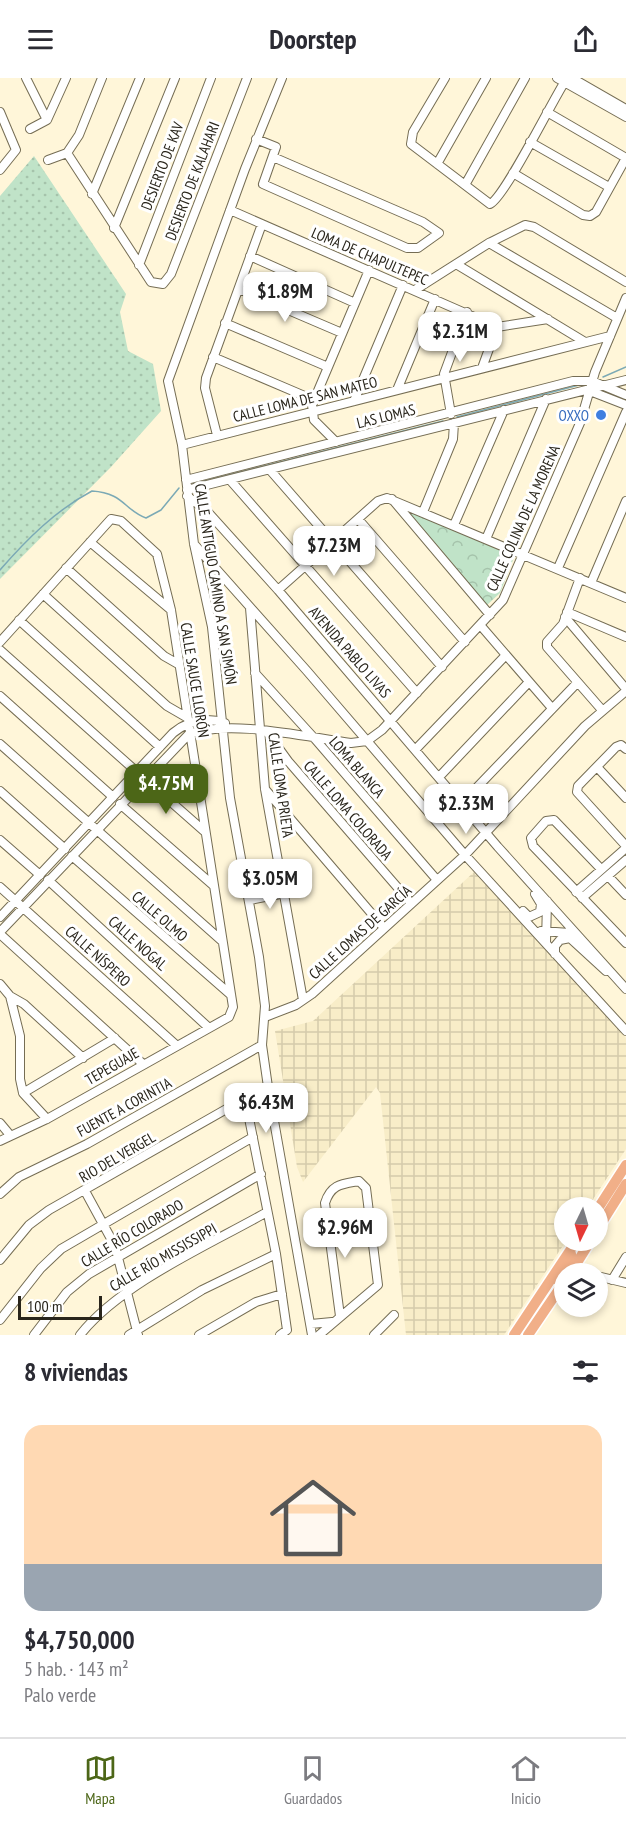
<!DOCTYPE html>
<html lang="es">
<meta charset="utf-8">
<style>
:root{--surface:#fff;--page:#f7f7f7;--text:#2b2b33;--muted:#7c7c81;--line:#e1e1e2;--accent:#4c6617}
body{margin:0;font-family:"PT Sans Narrow",sans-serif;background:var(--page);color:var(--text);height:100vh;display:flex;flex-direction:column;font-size:22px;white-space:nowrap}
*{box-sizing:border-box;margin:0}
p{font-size:20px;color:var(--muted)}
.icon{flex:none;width:33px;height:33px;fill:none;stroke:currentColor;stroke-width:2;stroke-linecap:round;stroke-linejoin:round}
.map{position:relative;height:1257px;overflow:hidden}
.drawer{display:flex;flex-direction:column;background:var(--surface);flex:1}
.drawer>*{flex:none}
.needle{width:39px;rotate:185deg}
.controls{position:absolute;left:554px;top:1119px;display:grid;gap:12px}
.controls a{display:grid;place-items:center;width:54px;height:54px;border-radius:50%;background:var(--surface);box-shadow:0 3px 9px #0003;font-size:30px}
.scale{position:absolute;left:18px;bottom:15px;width:84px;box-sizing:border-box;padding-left:6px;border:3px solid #29251b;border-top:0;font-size:16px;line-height:21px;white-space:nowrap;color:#29251b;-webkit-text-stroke:4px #fff;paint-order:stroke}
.price{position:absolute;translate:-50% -51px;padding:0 14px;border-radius:12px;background:#fff;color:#222;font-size:20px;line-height:39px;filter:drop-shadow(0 2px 3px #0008)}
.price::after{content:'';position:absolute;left:50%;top:36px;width:18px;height:14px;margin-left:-9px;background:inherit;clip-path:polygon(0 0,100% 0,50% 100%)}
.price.current{background:var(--accent);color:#fff}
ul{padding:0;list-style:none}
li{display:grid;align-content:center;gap:12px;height:318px;padding:0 24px}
li span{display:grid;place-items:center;height:186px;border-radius:18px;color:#555}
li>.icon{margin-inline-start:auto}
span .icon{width:108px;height:108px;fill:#fffc;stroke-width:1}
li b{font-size:26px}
h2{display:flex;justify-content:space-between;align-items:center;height:72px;padding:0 24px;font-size:26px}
header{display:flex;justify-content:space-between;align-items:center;height:78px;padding:0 24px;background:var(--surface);font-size:27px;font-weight:600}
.tabs{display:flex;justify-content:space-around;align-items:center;height:84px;border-top:2px solid var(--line);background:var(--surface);font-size:16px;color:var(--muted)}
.tabs a{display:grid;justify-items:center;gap:3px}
.tabs .current{color:var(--accent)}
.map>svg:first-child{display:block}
.industrial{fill:url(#industrial-grid)}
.grass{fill:url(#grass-dots)}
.forest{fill:url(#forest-crowns)}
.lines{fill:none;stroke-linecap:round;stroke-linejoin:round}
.stream{stroke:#7ba9b5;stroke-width:1.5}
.minor-casing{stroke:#756d54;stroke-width:10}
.major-casing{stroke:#fff;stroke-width:13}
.minor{stroke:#fff;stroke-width:8}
.major{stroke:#f1af88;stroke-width:10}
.shop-dot{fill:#3f7fe0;stroke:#fff;stroke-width:2}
.labels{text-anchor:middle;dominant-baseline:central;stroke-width:6;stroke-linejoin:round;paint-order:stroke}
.street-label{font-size:15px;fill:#29251b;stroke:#fff}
.shop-label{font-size:15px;fill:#366cbe;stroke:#fff;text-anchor:end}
</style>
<header><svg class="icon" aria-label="menu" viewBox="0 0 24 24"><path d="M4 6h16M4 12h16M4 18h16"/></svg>Doorstep<svg class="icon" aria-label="share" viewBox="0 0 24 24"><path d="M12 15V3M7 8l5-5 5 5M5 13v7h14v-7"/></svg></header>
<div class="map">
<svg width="626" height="1257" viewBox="0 0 626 1257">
<defs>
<pattern id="industrial-grid" width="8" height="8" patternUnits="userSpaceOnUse" patternTransform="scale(1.5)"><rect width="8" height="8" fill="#f8edc8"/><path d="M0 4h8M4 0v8" fill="none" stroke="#d5cbab"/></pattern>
<pattern id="grass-dots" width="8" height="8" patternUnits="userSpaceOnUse" patternTransform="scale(1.5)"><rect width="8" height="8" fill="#c0e3c8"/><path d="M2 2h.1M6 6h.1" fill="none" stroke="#a5c3ab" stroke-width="1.8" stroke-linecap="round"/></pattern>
<pattern id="forest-crowns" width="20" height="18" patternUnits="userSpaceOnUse" patternTransform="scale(1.5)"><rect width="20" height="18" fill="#c0e3c8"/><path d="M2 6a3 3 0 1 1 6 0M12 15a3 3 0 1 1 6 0" fill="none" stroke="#a5c3ab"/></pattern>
</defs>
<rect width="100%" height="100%" fill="#fff6d9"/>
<!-- industrial -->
<path class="industrial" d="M474 794 626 960V1071L588 1129 564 1130 566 1163 504 1257H406L380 1015 376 1009 303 1104 297 1089 275 953 313 943Z"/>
<!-- grass -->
<path class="grass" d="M34 78 126 216 120 234 128 273 153 286 161 333 111 389 0 501V118Z"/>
<!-- forest -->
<path class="forest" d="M401 429 515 477 500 515 486 528Z"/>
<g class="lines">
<!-- stream -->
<path class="stream" d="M603 299 626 289
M457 339 579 307
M193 406 443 343
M0 492C27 461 56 432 92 413 124 415 124 432 146 440L161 432 179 410"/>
<defs>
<path id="minor" d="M26 0 47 42
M282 0 245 91 168 303 182 367 194 466 212 549 230 720 259 879 265 928 262 967 268 1009 312 1257
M445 0 413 54 411 66 490 126C505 119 553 21 567 0
M557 0 626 39
M572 0 626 31
M0 34 16 72 0 92
M547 34 626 80
M30 51 47 42 66 0
M256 61 276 69 263 106 407 170H418L439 155 423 144 273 79
M530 64 609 109
M67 75 151 204 163 206 171 196 247 0
M67 75 79 57 102 0
M48 82 67 75
M437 86 486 0
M513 95 583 137 590 138 596 134 626 80
M465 107 525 0
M92 116 140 0
M230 132 497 249
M114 150 175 0
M489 165 617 240
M250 178 355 225
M456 186 585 264
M139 187 211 0
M239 211 342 255
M415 212 489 165 525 147 534 149 626 204
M225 245 328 289
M497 249 548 241
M213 279 314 322
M482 290 497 249
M397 312 435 221
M590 313 626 327
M354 323 403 207
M451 336 444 296 467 234
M217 357 205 310 206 300 262 146
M336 364 314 342 312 327 369 192
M182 367 610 258
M270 392 442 589
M186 402 573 303H592L626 317
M230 402 417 615
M187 412 626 302
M187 418 206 432 278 512 498 769 626 911
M392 421 490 537
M423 434 453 361 454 345
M358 441 465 564
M454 447 504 332
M486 461 546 321
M90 464 171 532
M194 466 307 593 465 777 626 953
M66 490 164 578 178 586
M558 490 626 334
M580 500 563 546 547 564V569L602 632
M591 505 626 423
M278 512 378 423 387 420 626 520
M43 516 167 628 186 639
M250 530 265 711 303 922
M567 534 626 559
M565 539 626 611
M19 542 160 669
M481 548 551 629
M0 564 111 441 121 443 157 476 171 532 233 929 229 939 47 1041 0 1063
M0 572 137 694
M255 595 315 661 437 802
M0 618 113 719
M267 654 288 683 411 825
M0 666 222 863
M626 671 621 667 616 669 578 708 577 714 626 768
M415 672 506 577
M597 689 626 720
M439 699 529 604
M145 701 204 753
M265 711 384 850
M0 713 65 771
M462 725 577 605
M120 726 214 808
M0 762 40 797
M72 778 231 917
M601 791 554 742 546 743 531 760 533 768 626 865
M608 798 626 817
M48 802 208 949
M0 809 176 967
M576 814 626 770
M582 820 626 782
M250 822 285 815
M523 833 529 839 540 834 541 826 535 816
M0 839 173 655C189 642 206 639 225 645
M541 853 570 855
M0 854 189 656C232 641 305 659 351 665L367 663 382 652 503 522 580 345 595 294 626 220
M0 856 143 986
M546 865 547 823
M555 876V868L560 862 570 860 606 893
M0 906 10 918 20 958V1001L23 1015 47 1041
M10 918 24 926 83 980
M265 939 296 927 312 916 465 777 585 648 626 613
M23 1015 115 960
M245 1020 276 1176 287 1252 280 1257
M0 1045 10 1057
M85 1113 115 1168 138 1257
M0 1116 19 1099 87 1066 262 967
M0 1182 29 1147 49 1132 258 1013
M572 1192 587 1196
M597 1198 626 1205
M612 1202 626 1179
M0 1242 41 1190 61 1171 253 1059
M311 1246 332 1244
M34 1257 67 1214 89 1196 261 1096
M80 1257C121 1205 209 1167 267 1134
M129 1257 202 1212 276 1176
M199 1257 256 1224 282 1216
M319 1257 378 1207 366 1110 359 1103C342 1106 331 1106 325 1125L340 1238
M374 1257 394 1237"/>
<path id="major" d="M597 1132 626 1087
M597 1152 626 1106
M570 1196 591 1162
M554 1201 562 1195 572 1192 567 1186 571 1176
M514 1257 577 1162
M528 1257 564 1204"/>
</defs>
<!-- minor casing -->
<use href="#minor" class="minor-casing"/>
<!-- major casing -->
<use href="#major" class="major-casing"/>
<!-- minor -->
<use href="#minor" class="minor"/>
<!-- major -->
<use href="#major" class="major"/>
</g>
<!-- markers -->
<circle class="shop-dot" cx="601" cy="337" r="6"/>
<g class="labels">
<!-- street labels -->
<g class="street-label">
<text transform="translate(162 88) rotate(-69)">DESIERTO DE KAV</text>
<text transform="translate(192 103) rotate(-69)">DESIERTO DE KALAHARI</text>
<text transform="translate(370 178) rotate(23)">LOMA DE CHAPULTEPEC</text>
<text transform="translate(305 321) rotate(-14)">CALLE LOMA DE SAN MATEO</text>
<text transform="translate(386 338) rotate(-14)">LAS LOMAS</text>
<text transform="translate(523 440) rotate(-66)">CALLE COLINA DE LA MORENA</text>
<text transform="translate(216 506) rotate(81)">CALLE ANTIGUO CAMINO A SAN SIMÓN</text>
<text transform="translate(350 574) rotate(49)">AVENIDA PABLO LIVAS</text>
<text transform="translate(195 602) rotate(81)">CALLE SAUCE LLORÓN</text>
<text transform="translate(357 689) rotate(49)">LOMA BLANCA</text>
<text transform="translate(281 707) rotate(82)">CALLE LOMA PRIETA</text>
<text transform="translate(348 732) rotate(49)">CALLE LOMA COLORADA</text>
<text transform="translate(160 838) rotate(41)">CALLE OLMO</text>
<text transform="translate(360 854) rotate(-42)">CALLE LOMAS DE GARCÍA</text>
<text transform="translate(138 865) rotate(42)">CALLE NOGAL</text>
<text transform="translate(98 878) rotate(42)">CALLE NÍSPERO</text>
<text transform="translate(112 988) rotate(-30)">TEPEGUAJE</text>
<text transform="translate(124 1029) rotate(-29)">FUENTE A CORINTIA</text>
<text transform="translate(117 1079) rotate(-30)">RIO DEL VERGEL</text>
<text transform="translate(132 1155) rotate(-31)">CALLE RÍO COLORADO</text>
<text transform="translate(163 1179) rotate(-30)">CALLE RÍO MISSISSIPPI</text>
</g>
<!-- shop labels -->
<g class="shop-label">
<text x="589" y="337">OXXO</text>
</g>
</g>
</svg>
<div class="controls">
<a><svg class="needle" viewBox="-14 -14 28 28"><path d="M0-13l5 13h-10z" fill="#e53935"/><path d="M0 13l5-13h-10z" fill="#7c7c81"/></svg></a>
<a><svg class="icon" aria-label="layers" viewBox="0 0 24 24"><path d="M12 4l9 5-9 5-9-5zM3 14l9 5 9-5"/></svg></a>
</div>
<div class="scale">100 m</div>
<b class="price" style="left:285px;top:245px">$1.89M</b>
<b class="price" style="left:460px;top:285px">$2.31M</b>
<b class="price" style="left:334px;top:499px">$7.23M</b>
<b class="price current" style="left:166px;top:737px">$4.75M</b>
<b class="price" style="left:466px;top:757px">$2.33M</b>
<b class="price" style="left:270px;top:832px">$3.05M</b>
<b class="price" style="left:266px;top:1056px">$6.43M</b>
<b class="price" style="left:345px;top:1181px">$2.96M</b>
</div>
<section class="drawer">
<h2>8 viviendas<svg class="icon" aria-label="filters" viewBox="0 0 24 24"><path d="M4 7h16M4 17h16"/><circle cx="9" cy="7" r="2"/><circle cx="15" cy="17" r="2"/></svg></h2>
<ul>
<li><span style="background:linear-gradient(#ffd9b3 75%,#9aa5b1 0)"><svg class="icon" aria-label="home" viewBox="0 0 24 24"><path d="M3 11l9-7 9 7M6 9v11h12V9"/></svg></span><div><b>$4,750,000</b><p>5 hab. · 143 m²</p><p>Palo verde</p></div></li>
</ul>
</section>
<nav class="tabs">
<a class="current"><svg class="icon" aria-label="map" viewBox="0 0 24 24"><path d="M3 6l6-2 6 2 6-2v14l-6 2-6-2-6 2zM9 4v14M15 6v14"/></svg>Mapa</a>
<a><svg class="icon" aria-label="saved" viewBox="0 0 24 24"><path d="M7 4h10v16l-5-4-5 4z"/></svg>Guardados</a>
<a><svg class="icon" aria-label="home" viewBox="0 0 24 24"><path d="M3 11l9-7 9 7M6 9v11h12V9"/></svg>Inicio</a>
</nav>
